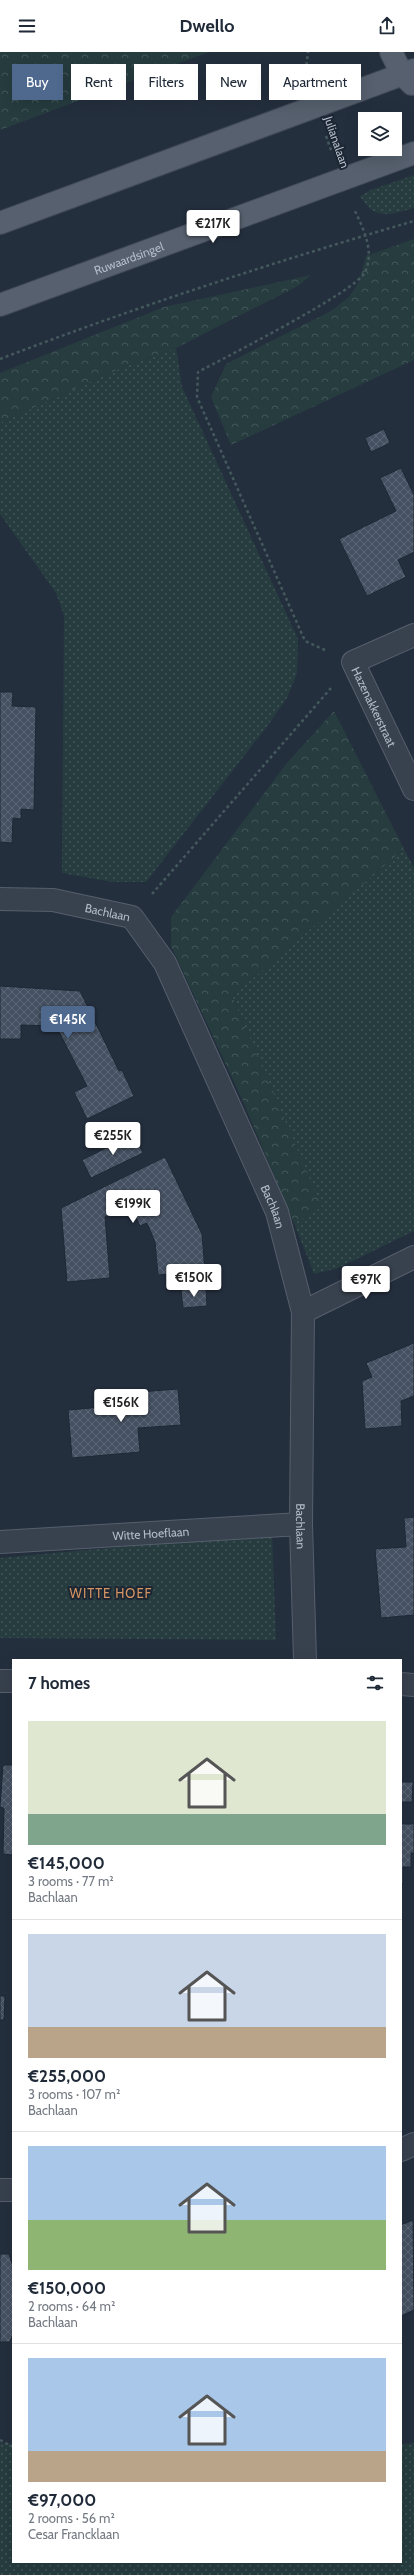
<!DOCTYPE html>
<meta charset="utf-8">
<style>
:root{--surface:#fff;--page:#f6f6f7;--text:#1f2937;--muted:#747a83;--line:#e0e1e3;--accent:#4f688e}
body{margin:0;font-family:Cabin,sans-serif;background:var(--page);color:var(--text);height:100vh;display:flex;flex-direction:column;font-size:15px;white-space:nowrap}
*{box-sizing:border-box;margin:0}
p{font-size:13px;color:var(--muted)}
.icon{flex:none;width:22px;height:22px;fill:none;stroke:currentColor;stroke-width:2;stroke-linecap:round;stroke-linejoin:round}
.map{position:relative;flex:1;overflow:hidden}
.sheet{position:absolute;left:12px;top:1607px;width:390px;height:904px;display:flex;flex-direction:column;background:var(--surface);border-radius:0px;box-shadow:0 4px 16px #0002}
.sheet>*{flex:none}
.guide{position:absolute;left:12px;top:12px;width:390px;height:36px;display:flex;gap:8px}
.controls{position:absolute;left:358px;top:60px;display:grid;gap:8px}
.controls a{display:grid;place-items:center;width:44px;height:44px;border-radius:0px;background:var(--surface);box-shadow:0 4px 16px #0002;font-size:20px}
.price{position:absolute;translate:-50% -34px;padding:0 9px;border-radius:4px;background:#fff;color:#222;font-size:13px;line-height:26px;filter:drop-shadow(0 1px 2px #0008)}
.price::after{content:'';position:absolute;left:50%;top:24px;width:12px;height:9px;margin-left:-6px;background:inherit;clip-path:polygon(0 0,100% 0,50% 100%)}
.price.active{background:var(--accent);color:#fff}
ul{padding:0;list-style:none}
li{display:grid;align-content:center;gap:8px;height:212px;padding:0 16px}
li+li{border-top:1px solid var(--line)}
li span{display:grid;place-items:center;height:124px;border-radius:0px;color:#555}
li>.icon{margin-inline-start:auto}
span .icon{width:72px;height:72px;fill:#fffc;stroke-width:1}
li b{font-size:17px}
h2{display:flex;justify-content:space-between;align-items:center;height:48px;padding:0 16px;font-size:17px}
.pill{padding:0 14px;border-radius:0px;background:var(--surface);box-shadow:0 4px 16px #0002;font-size:14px;line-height:36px}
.pill.active{background:var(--accent);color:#fff}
header{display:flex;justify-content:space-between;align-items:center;height:52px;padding:0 16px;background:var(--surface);font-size:18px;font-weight:700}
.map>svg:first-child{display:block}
.grass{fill:url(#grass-dots)}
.forest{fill:url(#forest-crowns)}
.building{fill:url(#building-cross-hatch);stroke:#1f2835}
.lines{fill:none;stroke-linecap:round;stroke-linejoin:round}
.minor-casing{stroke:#565f6c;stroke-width:24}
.major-casing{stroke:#414a57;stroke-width:24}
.path{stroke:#44595c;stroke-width:2.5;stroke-dasharray:3 3;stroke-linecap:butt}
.minor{stroke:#38414e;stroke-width:22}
.major{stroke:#56606e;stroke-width:22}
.labels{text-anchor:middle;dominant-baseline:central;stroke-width:4;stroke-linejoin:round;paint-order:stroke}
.street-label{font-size:12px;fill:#b4bcc9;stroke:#1d2633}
.neighbourhood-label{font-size:13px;letter-spacing:1px;fill:#d59563;stroke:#1d2633}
</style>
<header><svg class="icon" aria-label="menu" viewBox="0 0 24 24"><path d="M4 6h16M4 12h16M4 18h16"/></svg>Dwello<svg class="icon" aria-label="share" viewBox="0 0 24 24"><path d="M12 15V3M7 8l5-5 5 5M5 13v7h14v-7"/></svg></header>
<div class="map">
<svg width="414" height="2523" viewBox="0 0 414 2523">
<defs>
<pattern id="grass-dots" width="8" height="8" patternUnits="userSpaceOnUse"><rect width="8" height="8" fill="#263c3f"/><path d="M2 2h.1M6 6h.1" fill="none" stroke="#435659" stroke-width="1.8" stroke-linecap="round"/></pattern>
<pattern id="forest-crowns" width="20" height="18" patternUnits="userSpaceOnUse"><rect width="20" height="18" fill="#263c3f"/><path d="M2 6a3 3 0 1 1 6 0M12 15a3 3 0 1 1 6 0" fill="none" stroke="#435659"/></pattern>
<pattern id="building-cross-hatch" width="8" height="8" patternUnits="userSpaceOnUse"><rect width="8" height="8" fill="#455162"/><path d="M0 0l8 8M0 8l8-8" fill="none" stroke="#5d6877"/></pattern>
</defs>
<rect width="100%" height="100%" fill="#242f3e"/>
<!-- grass -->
<path class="grass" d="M414 123V156C389 163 375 169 360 144L371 138Z
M176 296 182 335 298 587 297 621 287 646 268 673 146 830H113L62 821 64 563 56 541 0 462V371L121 316Z
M404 797 414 816V1179L338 1216 314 1222 294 1171 321 1155 232 944Z
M272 1481 276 1588 0 1586V1506Z
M0 2391H13V2510H401V2392L414 2391V2523H0Z"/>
<!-- forest -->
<path class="forest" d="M0 0H209L0 78Z
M414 187V308L231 393 211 345 226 312 331 259 349 245 359 230 366 204Z
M311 223 298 234 176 296 121 316 0 371V321L164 255Z
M334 659 404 797 232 944 322 1155 294 1171 242 1047 171 894V865L287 711Z"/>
<!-- building -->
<path class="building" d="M384 377 390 391 371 400 365 386Z
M401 416 414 443V500L398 508 406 525 367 544 339 487 396 459 380 426Z
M0 640H13L12 654 36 655 34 758 21 757V767L13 766 12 791 0 790Z
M0 934 80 939 119 1019 122 1018 134 1044 87 1067 74 1040 87 1034 56 974 21 973V987H0Z
M134 1082 143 1101 91 1126 82 1108Z
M165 1105 202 1182 205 1219 158 1223 155 1190 147 1171 140 1174 130 1153 105 1165 110 1226 67 1230 61 1156Z
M206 1235 207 1254 183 1256 181 1238Z
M414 1291V1344L401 1349 402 1374 365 1377 362 1329 372 1325 366 1311Z
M178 1337 181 1373 138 1376 140 1400 72 1406 68 1358 114 1354 113 1342Z
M414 1465V1563L381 1566 375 1497 406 1495 404 1466Z
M3 1713H13V1803L3 1802 4 1756 0 1755Z
M401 1730H413L412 1750H401Z
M401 1772H414V1801H411V1815H403V1832H401Z
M0 1944H5L4 1968H0Z
M413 2168 414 2258 401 2264V2173Z
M0 2202H9L13 2215V2281L10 2290H0Z"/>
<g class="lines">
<defs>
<g id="minor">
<path id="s1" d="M414 583 353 610 414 737"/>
<path id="s2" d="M0 847 53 848 132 865 165 911 277 1160 303 1260 301 1472 305 1608"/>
<path d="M303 1260 414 1205"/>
<path id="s3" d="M0 1490 301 1472"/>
<path d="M0 1629H13"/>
<path d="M401 1632 414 1633"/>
<path d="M401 2098 414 2092"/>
<path d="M0 2138H13"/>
</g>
<g id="major">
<path d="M391 0 402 22 412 32"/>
<path d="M0 171 414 18"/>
<path id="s4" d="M0 253 414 101"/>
</g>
</defs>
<!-- minor casing -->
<use href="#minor" class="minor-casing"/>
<!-- major casing -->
<use href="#major" class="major-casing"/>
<!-- path -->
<path class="path" d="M305 25 308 0
M326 84 331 98
M0 307C136 255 274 210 414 169
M325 598 305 589 197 345 198 320C224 306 357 239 365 220 375 199 363 176 354 157
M152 842 331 636
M0 2388 13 2395"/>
<!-- minor -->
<use href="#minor" class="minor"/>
<!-- major -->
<use href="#major" class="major"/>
</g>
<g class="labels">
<!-- street labels -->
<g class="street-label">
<text transform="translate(337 90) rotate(71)">Julianalaan</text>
<text stroke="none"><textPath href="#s4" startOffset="137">Ruwaardsingel</textPath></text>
<text stroke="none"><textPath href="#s1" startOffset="116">Hazenakkerstraat</textPath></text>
<text stroke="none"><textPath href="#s2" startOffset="109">Bachlaan</textPath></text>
<text stroke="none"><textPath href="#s2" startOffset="457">Bachlaan</textPath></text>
<text stroke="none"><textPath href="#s2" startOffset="781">Bachlaan</textPath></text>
<text stroke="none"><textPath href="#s3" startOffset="151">Witte Hoeflaan</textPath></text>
</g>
<!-- neighbourhood labels -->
<g class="neighbourhood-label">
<text x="111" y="1541">WITTE HOEF</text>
</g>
</g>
</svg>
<div class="controls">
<a><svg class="icon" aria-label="layers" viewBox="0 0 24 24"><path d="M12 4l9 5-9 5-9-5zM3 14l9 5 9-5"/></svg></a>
</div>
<b class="price" style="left:213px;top:192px">€217K</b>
<b class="price active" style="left:68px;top:988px">€145K</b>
<b class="price" style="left:113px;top:1104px">€255K</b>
<b class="price" style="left:133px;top:1172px">€199K</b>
<b class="price" style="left:194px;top:1246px">€150K</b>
<b class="price" style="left:366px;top:1248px">€97K</b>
<b class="price" style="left:121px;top:1371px">€156K</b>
<div class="guide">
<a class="pill active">Buy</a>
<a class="pill">Rent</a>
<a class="pill">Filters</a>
<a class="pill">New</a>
<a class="pill">Apartment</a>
</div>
<section class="sheet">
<h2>7 homes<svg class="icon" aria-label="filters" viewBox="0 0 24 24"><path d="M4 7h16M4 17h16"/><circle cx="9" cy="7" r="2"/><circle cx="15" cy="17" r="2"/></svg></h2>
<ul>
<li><span style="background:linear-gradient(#dfe7d0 75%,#7fa58c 0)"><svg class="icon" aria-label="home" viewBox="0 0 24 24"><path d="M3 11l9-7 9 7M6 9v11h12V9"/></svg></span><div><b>€145,000</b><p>3 rooms · 77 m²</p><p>Bachlaan</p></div></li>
<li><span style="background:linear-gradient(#c9d6e8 75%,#b9a48a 0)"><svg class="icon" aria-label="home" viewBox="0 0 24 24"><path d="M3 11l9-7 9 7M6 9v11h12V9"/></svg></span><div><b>€255,000</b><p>3 rooms · 107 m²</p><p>Bachlaan</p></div></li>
<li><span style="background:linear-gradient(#a9c7e8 60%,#8fb573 0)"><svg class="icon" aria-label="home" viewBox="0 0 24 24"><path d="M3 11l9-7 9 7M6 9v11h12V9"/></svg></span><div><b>€150,000</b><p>2 rooms · 64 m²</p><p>Bachlaan</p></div></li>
<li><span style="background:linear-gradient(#a9c7e8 75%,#b9a48a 0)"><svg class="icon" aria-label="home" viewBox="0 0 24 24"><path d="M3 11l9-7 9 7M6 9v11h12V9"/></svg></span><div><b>€97,000</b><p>2 rooms · 56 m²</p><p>Cesar Francklaan</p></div></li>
</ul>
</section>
</div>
